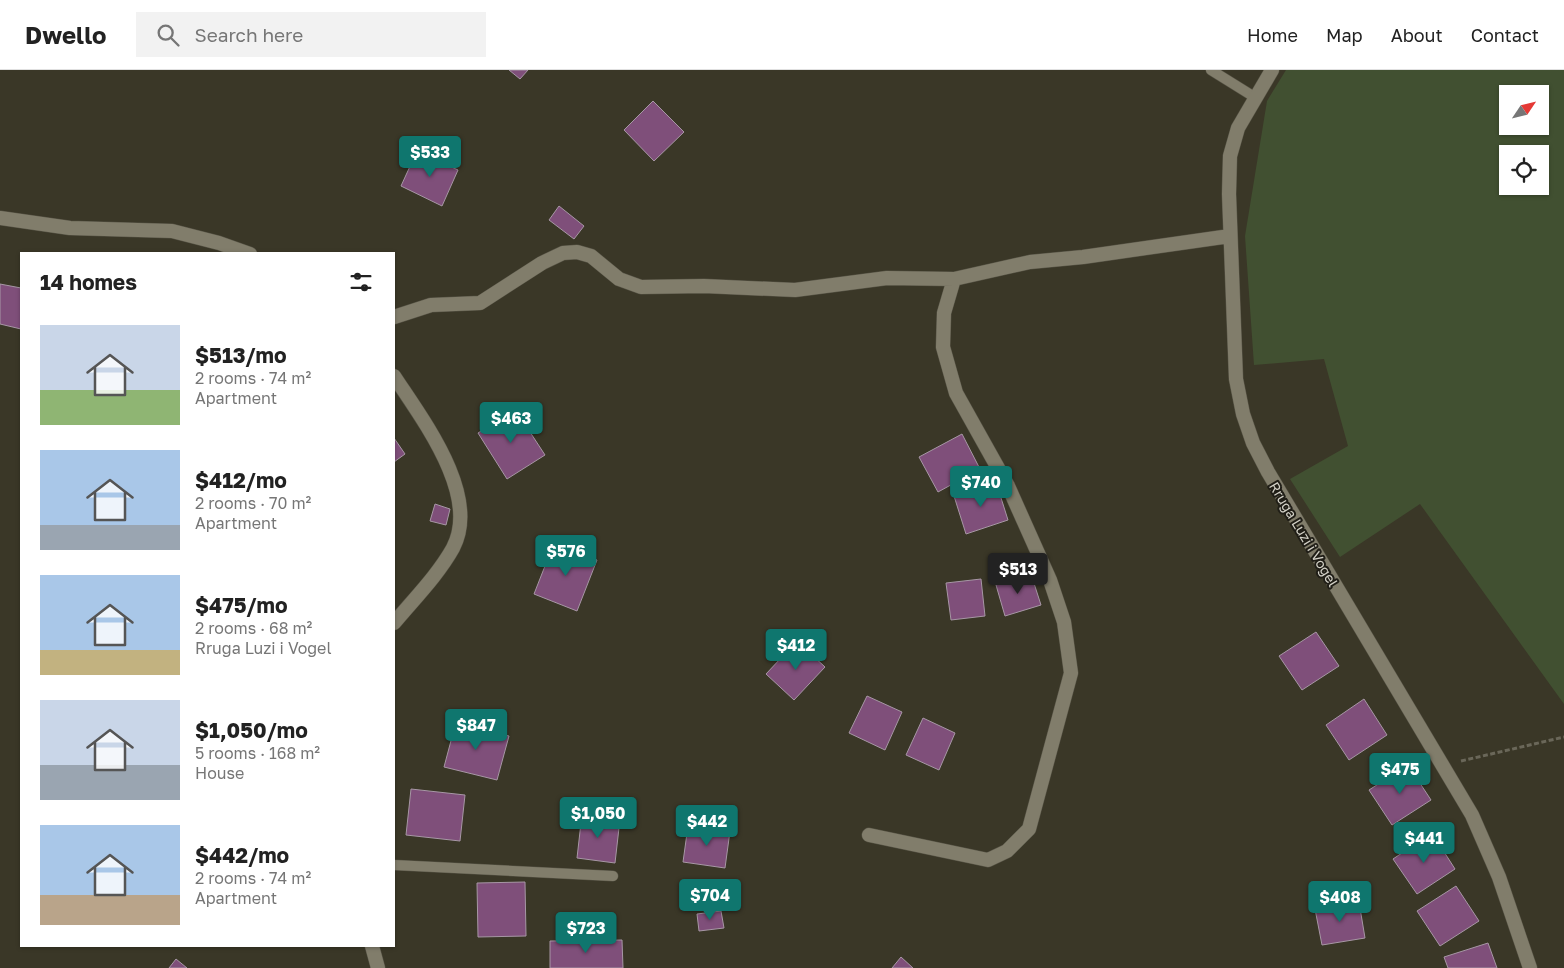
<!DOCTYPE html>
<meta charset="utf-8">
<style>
:root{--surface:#fff;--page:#f2f2f2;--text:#222;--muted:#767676;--line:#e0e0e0;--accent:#0f766e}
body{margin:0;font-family:"Golos Text",sans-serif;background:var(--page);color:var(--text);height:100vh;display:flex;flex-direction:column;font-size:19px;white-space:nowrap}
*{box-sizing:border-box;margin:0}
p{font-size:16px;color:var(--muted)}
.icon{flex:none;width:28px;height:28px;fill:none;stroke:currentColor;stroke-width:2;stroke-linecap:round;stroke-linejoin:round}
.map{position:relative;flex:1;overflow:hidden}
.drawer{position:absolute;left:20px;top:182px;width:375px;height:695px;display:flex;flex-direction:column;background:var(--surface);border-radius:0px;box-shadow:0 1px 4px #0004}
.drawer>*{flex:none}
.needle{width:32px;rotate:55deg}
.controls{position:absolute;left:1499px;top:15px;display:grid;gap:10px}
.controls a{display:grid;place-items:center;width:50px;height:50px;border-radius:0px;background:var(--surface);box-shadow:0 1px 4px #0004;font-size:25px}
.price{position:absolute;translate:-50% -42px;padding:0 11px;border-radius:5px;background:var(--accent);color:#fff;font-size:16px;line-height:32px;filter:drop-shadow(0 1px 2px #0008)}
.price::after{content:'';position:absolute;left:50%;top:30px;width:15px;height:11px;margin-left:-8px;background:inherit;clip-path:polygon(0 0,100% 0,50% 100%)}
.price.active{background:#222;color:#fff}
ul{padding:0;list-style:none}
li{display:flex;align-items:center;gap:15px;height:125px;padding:0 20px}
li span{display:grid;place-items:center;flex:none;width:140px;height:100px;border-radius:0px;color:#555}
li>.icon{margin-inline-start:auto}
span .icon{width:60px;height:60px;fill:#fffc;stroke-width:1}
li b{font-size:21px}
h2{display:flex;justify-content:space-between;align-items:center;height:60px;padding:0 20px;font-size:21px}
header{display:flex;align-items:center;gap:30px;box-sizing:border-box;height:70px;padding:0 25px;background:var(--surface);border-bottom:1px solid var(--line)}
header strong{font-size:24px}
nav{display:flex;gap:28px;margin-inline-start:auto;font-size:18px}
.search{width:350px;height:45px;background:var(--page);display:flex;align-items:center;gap:12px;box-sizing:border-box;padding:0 18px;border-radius:0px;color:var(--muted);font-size:19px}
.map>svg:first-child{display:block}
.green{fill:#415031;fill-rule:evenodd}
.building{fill:#7f4f7a;stroke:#a797a5}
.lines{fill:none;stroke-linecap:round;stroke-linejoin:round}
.service-casing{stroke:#575446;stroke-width:11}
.minor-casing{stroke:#575446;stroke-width:15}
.path{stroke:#6a6759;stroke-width:3;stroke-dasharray:5 2.5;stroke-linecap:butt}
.service{stroke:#817d6b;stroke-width:10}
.minor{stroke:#817d6b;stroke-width:14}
.labels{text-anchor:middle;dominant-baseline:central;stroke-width:4;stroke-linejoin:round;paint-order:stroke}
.street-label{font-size:14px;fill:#d4d2c8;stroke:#201e17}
</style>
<header>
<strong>Dwello</strong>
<div class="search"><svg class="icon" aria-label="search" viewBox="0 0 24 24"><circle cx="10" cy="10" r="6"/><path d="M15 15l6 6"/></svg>Search here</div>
<nav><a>Home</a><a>Map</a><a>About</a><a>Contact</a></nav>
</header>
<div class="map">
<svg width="1564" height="898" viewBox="0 0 1564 898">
<rect width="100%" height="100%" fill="#3a3727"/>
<!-- green -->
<path class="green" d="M1286 0H1564V634L1420 434 1340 487 1290 409 1348 376 1324 289 1254 295 1245 166 1267 31ZM1508 24H1540V56H1508ZM1508 84H1540V116H1508Z"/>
<!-- building -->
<path class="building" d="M509 0H528L520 9Z
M653 31 684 62 654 91 624 60Z
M417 81 458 100 442 136 401 116Z
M559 136 584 156 574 169 549 150Z
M0 214 21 218V259L0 254Z
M515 339 545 385 507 409 478 363Z
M962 364 980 399 938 422 919 387Z
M394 368 405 384 394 392Z
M996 412 1008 450 966 464 954 426Z
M435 434 450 439 446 455 430 451Z
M554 473 597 490 577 541 534 524Z
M1031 504 1041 535 1005 546 996 515Z
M981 509 985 546 951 550 946 513Z
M1316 562 1339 596 1302 620 1279 586Z
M797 571 825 597 794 630 766 604Z
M867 626 902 642 885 680 849 663Z
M1364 629 1387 665 1349 690 1326 655Z
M923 648 955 663 939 700 906 685Z
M456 652 509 666 497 710 444 697Z
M1408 695 1431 730 1392 755 1369 720Z
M411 719 465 725 460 771 406 765Z
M582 744 620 749 615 793 577 788Z
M688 756 730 761 725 798 683 792Z
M1432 763 1455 799 1417 824 1393 789Z
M525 812 526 866 478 867 477 813Z
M1456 816 1479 851 1440 876 1417 841Z
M1359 832 1365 868 1322 875 1315 839Z
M721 841 724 858 699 861 697 844Z
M622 870 623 898H550V871Z
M1488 873 1497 898H1448L1444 887Z
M901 887 913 898H892Z
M176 889 187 898H169Z"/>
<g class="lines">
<defs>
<path id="service" d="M1211 0 1256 28
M394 795 613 806"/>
<path id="minor" d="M1272 0 1238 58 1230 86 1229 124 1236 309 1243 344 1253 373 1268 402 1472 745 1499 807 1530 898
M0 148 70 158 172 161 219 173 250 184
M394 247 431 235 480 233 542 193 563 183 577 182 591 186 619 209 641 217 704 216 795 220 887 208 954 209 1030 192 1083 187 1230 166
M394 306C422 349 481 425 453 478 438 505 414 529 394 553
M869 765 988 790 1007 781 1029 759 1071 603 1064 552 1050 510 1008 416 956 323 943 277 944 243 954 209
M372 876 378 898"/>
</defs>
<!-- service casing -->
<use href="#service" class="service-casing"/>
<!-- minor casing -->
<use href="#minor" class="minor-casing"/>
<!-- path -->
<path class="path" d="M1461 691 1564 667"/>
<!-- service -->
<use href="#service" class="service"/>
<!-- minor -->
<use href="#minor" class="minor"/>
</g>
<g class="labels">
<!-- street labels -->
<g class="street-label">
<text transform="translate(1304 464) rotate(59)">Rruga Luzi i Vogel</text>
</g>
</g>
</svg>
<div class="controls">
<a><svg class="needle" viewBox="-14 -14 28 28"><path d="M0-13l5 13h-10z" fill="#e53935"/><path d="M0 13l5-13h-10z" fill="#767676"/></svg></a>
<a><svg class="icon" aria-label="locate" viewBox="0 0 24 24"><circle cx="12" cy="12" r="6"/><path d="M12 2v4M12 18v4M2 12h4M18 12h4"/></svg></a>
</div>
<b class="price" style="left:430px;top:108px">$533</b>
<b class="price" style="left:511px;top:374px">$463</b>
<b class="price" style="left:981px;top:438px">$740</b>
<b class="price" style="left:566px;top:507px">$576</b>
<b class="price active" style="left:1018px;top:525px">$513</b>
<b class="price" style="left:796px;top:601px">$412</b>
<b class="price" style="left:476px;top:681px">$847</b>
<b class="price" style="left:1400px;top:725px">$475</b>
<b class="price" style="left:598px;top:769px">$1,050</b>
<b class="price" style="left:707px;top:777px">$442</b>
<b class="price" style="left:1424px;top:794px">$441</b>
<b class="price" style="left:710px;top:851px">$704</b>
<b class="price" style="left:1340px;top:853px">$408</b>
<b class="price" style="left:586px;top:884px">$723</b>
<section class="drawer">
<h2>14 homes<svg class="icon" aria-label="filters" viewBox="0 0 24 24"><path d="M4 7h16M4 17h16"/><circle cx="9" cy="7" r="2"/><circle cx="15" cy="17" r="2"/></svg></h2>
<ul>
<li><span style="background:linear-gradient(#c9d6e8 65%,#8fb573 0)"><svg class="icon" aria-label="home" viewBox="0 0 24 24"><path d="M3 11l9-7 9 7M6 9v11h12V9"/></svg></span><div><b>$513/mo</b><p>2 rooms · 74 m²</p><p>Apartment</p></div></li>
<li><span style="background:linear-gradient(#a9c7e8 75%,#9aa5b1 0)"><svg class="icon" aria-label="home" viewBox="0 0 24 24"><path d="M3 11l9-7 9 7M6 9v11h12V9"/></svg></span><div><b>$412/mo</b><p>2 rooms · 70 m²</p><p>Apartment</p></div></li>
<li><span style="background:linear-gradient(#a9c7e8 75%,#c2b280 0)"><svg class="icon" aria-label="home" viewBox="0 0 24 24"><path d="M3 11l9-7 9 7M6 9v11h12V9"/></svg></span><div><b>$475/mo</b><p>2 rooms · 68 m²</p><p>Rruga Luzi i Vogel</p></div></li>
<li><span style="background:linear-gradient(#c9d6e8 65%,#9aa5b1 0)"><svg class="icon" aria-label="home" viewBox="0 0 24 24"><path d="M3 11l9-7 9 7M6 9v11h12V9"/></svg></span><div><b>$1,050/mo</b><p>5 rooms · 168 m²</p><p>House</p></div></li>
<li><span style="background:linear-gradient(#a9c7e8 70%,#b9a48a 0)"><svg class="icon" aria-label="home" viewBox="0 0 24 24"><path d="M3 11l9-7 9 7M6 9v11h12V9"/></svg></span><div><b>$442/mo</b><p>2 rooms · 74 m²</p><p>Apartment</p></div></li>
</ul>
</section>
</div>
